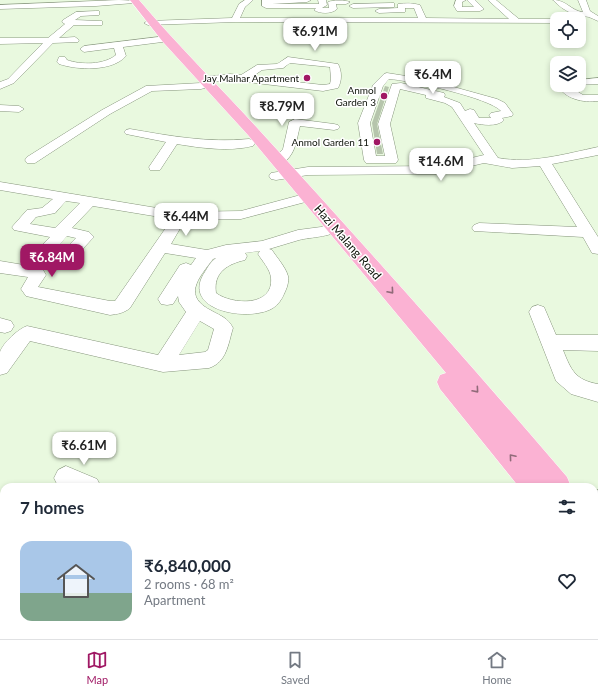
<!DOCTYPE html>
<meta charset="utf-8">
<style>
:root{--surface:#fff;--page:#f2f2f3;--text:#1f2937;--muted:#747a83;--line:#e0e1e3;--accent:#a01864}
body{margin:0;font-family:Lato,sans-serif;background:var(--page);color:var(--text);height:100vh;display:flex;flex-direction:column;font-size:15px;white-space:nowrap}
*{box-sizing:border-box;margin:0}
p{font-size:13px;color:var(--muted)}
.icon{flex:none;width:22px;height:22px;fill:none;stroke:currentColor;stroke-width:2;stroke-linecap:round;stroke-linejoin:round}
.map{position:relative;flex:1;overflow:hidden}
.panel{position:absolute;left:0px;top:483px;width:598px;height:156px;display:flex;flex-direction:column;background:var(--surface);border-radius:12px 12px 0 0;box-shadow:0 2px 6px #0003}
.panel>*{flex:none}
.tools{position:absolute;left:550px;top:12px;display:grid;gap:8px}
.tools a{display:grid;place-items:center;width:36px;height:36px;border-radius:8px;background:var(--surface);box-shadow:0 2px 6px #0003;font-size:20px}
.price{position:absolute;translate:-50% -34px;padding:0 9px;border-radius:8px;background:#fff;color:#222;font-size:13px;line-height:26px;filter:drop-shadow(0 1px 2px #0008)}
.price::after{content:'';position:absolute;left:50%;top:24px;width:12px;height:9px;margin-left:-6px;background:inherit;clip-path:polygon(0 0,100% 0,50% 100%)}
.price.active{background:var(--accent);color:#fff}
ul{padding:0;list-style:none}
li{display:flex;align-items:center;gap:12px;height:100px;padding:0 20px}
li span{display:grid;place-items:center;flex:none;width:112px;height:80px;border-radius:12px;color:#555}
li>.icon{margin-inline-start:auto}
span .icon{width:48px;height:48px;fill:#fffc;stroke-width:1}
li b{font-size:17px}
h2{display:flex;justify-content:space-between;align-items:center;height:48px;padding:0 20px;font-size:17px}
.menu{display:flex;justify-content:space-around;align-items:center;height:56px;border-top:1px solid var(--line);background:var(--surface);font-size:11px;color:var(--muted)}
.menu a{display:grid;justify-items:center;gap:2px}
.menu .active{color:var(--accent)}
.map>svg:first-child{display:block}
.building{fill:#b6c5ac}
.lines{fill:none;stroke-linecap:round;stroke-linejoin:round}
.minor-casing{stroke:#87967d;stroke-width:1}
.major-casing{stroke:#fff;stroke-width:1}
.minor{fill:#fff;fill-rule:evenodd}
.major{fill:#fbb2d3;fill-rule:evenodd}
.oneway{stroke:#906a79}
.poi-dot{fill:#a01864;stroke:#fff;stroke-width:1.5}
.labels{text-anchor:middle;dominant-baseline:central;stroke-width:3;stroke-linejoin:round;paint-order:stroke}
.far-poi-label{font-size:10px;fill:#0e130a;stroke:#fff;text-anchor:end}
.street-label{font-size:12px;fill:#0e130a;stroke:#fff}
</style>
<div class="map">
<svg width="598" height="639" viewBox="0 0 598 639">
<rect width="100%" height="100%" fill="#e9f9df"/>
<!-- building -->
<path class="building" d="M385 86 389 87 377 124 383 154H377L372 123Z"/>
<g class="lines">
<defs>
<path id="minor" d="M119 0 138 1 134 3 96 6 0 9V5Z
M245 0H253L245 7 240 18H418L414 8H405V12H402L379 13 375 11 379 9 398 8V4C405 3 413 3 420 5L426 18 509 19 488 0H496L519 19H558H557V23L235 22 148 25 144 23 148 21 232 18 239 4Z
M262 0H311L307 2 272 4H319L318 0H326L327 5 322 8H329L328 2C333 0 345 0 350 2L346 4H336L337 9C332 14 320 14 314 10L316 8H266L262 6Z
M456 0H466L462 2V7H474L467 0H475L484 9 480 11H457L454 6Z
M553 0C567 0 571 11 583 12L578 0H586L590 11 598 16V21C595 20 592 18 589 17 572 14 566 13 553 0Z
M391 3H394V7L353 8 349 6 353 4Z
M96 11H99V15L81 16 75 20 99 21H102V25H74L59 38 75 37 79 40 78 42 53 43 14 83 0 89V82L8 79 43 43 0 44V38H48L65 24 62 22 63 20 76 12Z
M167 36 171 39 170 41 123 47 126 56C112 72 77 70 59 64L57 62 59 57H65L67 60C81 65 104 65 116 55L114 48 84 52 80 49 84 46Z
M288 57 338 64C342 71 342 81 338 88L323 91 230 80 212 82 213 84 212 86 201 89 152 91 110 114 35 163H27L25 160 27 157 102 110 146 86 201 83H202L199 80 204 77 230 74 241 75 257 65 277 64ZM290 63 330 67 331 79 330 84 323 85 252 77 262 70 283 68Z
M387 73 425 79 497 99 505 103 513 114 512 116 502 118 504 120C498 127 482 125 474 123L498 158C531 164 565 154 598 147V155L552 164 598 237V254L592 253 583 237 474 231 472 228 474 225 479 223 577 227 540 166 512 168 484 163 438 174 308 175 276 180 271 179 269 176 271 173 308 167 438 166 484 155 452 107 445 103 426 98V95L400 89 390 124 398 160 396 163H366L364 160 358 123 373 85 384 74ZM389 79C409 80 490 98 501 111L491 113 489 115 491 118H479L474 110 470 109 465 111 460 103 444 97 445 95 444 93 401 83 392 84 378 124 385 156H376L370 123 383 86Z
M598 78V84L575 85H579V80Z
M557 85H567L583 95H598V101C583 103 565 99 557 85Z
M0 105 19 106 24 109 19 112 0 111Z
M295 119 334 124 338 125 340 127 338 129 334 130 300 126C296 141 296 154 282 164H274L272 161 283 149 289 122Z
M130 129C170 136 208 143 249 139L253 140 255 143 253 146C229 152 201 148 177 144L160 170H150L149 167 166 142 126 134 124 132 126 130Z
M0 182 181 212 241 211 308 193 313 194 315 197 313 200 241 219 185 220 171 244 207 250 226 245 262 241 298 230 321 227 335 222 340 224 342 227C336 237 310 237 299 240 289 243 279 246 269 249L272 250C277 258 285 266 288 276 289 282 287 288 284 294 282 299 278 305 273 308 251 322 183 312 203 275 207 269 210 262 216 258L213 259C198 279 182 296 212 311 221 316 228 318 233 328 228 344 227 362 209 368L163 372 30 341 7 373 0 375C0 368 0 359 0 352 3 343 18 329 27 326L158 355 186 312 179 302 178 296 173 304 167 305 161 304 158 299 180 265 186 263 191 265 196 258 165 253 130 308C124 313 118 314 110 315L26 296 21 289 28 277 0 273V261L42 268 46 275 38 287 110 301H115L172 219 93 206 72 228 89 232 94 237 91 240 66 267C56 270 43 266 33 263L31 257 50 237 14 230 12 227 27 210 42 208 53 199 0 190ZM66 201 80 203 55 228 30 224 36 217 55 213ZM67 236 76 238 57 257 50 256ZM260 251 258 254C263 262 270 269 271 278 274 307 232 305 216 293 213 272 228 264 245 260L247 256 245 253ZM200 321 214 329 208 350 205 352 179 355Z
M538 305 544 307 556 335H598V351L563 350C571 370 575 380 598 384V402L571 394 556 381 529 312 532 307Z
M0 318 11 321 14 326 11 331 5 333 0 332Z
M66 466 97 479 101 487 58 486 54 478 58 470Z
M598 490V514L594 516V492Z
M105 635H133L132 639H104Z
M531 635H562L563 639H532Z"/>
<path id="major" d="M130 0H139C177 45 219 86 259 130 363 244 467 360 567 477L571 487H519L440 389 437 382 440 375 446 373 248 135 163 42Z
M594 517 598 518V584L594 583Z"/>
</defs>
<!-- minor casing -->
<use href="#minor" class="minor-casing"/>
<!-- major casing -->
<use href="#major" class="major-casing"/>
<!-- minor -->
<use href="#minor" class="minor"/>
<!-- major -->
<use href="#major" class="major"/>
</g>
<!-- one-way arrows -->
<defs><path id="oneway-chevron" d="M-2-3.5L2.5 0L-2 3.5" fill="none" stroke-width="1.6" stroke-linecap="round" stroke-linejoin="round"/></defs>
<g class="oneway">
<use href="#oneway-chevron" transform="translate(391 291) rotate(49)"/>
<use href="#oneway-chevron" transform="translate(476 390) rotate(49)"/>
<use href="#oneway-chevron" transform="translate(512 457) rotate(-130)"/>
</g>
<!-- markers -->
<g class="poi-dot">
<circle cx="307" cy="78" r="4"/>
<circle cx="384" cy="96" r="4"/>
<circle cx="377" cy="142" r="4"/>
</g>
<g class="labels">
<!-- far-poi labels -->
<g class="far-poi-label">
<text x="299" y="78">Jay Malhar Apartment</text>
<text x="376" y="90">Anmol<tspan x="376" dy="12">Garden 3</tspan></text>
<text x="369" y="142">Anmol Garden 11</text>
</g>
<!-- street labels -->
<g class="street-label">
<text transform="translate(348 242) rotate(49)">Hazi Malang Road</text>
</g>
</g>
</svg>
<div class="tools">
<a><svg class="icon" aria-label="locate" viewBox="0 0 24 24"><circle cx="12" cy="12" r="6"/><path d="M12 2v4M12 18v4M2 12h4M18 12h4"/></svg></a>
<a><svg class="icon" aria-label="layers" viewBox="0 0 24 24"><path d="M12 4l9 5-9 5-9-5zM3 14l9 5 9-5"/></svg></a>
</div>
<b class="price" style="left:315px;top:52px">₹6.91M</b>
<b class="price" style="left:433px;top:95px">₹6.4M</b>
<b class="price" style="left:282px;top:127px">₹8.79M</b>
<b class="price" style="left:441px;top:182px">₹14.6M</b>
<b class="price" style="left:186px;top:237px">₹6.44M</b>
<b class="price active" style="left:52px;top:278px">₹6.84M</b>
<b class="price" style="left:84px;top:466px">₹6.61M</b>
<section class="panel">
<h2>7 homes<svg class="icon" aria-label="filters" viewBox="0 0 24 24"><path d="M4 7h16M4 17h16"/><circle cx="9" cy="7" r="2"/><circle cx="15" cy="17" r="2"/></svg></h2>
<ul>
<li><span style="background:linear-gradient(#a9c7e8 65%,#7fa58c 0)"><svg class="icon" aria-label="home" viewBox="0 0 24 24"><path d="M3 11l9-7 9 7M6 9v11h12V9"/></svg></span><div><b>₹6,840,000</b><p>2 rooms · 68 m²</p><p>Apartment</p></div><svg class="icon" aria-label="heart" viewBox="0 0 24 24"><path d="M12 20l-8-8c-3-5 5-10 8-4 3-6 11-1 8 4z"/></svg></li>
</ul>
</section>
</div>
<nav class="menu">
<a class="active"><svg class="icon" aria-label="map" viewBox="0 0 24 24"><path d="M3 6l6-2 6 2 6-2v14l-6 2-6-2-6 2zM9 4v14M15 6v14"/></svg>Map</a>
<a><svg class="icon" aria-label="saved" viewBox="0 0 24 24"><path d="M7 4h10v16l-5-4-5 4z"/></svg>Saved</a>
<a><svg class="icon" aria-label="home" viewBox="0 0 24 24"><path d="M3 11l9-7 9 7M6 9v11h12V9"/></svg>Home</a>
</nav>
